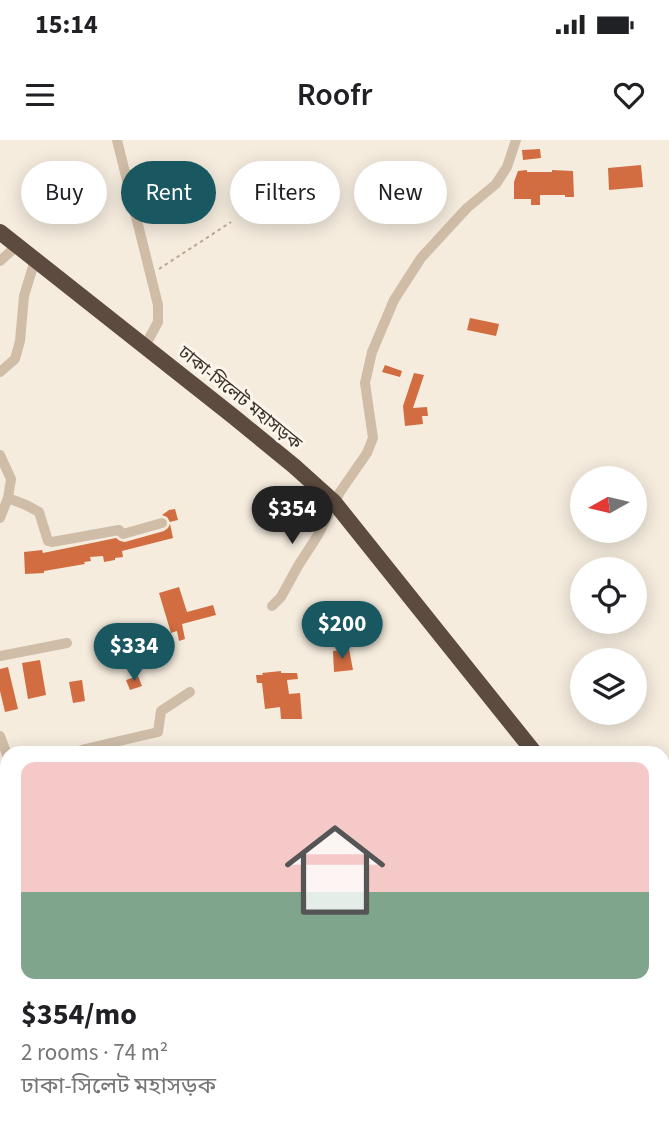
<!DOCTYPE html>
<meta charset="utf-8">
<style>
:root{--surface:#fff;--page:#f6f6f6;--text:#202124;--muted:#757577;--accent:#1a5861}
body{margin:0;font-family:"Source Sans 3","Noto Sans Bengali",sans-serif;background:var(--page);color:var(--text);height:100vh;display:flex;flex-direction:column;font-size:26px;white-space:nowrap}
*{box-sizing:border-box;margin:0}
p{font-size:23px;color:var(--muted)}
.icon{flex:none;width:38px;height:38px;fill:none;stroke:currentColor;stroke-width:2;stroke-linecap:round;stroke-linejoin:round}
.map{position:relative;flex:1;overflow:hidden}
.details{position:absolute;left:0px;top:606px;width:670px;height:387px;display:flex;flex-direction:column;background:var(--surface);border-radius:21px 21px 0 0;box-shadow:0 4px 18px #0003}
.details>*{flex:none}
.guide{position:absolute;left:21px;top:21px;width:628px;height:63px;display:flex;gap:14px}
.needle{width:46px;rotate:262deg}
.controls{position:absolute;left:570px;top:326px;display:grid;gap:14px}
.controls a{display:grid;place-items:center;width:77px;height:77px;border-radius:50%;background:var(--surface);box-shadow:0 4px 18px #0003;font-size:35px}
.price{position:absolute;translate:-50% -60px;padding:0 16px;border-radius:24px;background:var(--accent);color:#fff;font-size:23px;line-height:46px;filter:drop-shadow(0 2px 4px #0008)}
.price::after{content:'';position:absolute;left:50%;top:42px;width:21px;height:16px;margin-left:-10px;background:inherit;clip-path:polygon(0 0,100% 0,50% 100%)}
.price.active{background:#222;color:#fff}
ul{padding:0;list-style:none}
li{display:grid;align-content:center;gap:14px;height:371px;padding:0 21px}
li span{display:grid;place-items:center;height:217px;border-radius:14px;color:#555}
li>.icon{margin-inline-start:auto}
span .icon{width:126px;height:126px;fill:#fffc;stroke-width:1}
li b{font-size:30px}
.chip{padding:0 24px;border-radius:32px;background:var(--surface);box-shadow:0 4px 18px #0003;font-size:24px;line-height:63px}
.chip.active{background:var(--accent);color:#fff}
.status{display:flex;justify-content:space-between;align-items:center;height:49px;padding:0 35px;background:var(--surface);direction:ltr}
.status svg{height:19px;fill:currentColor}
header{display:flex;justify-content:space-between;align-items:center;height:91px;padding:0 21px;background:var(--surface);font-size:32px;font-weight:600}
.map>svg:first-child{display:block}
.building{fill:#d16d40}
.lines{fill:none;stroke-linecap:round;stroke-linejoin:round}
.path{stroke:#bba792;stroke-width:2;stroke-dasharray:3.5 3.5;stroke-linecap:butt}
.minor{stroke:#cfbda8;stroke-width:10}
.highway{stroke:#5d4b3f;stroke-width:16}
.labels{text-anchor:middle;dominant-baseline:central;stroke-width:6;stroke-linejoin:round;paint-order:stroke}
.street-label{font-size:18px;fill:#3b3029;stroke:#fcf5eb}
</style>
<div class="status"><b>15:14</b><svg viewBox="0 0 49 12"><path d="M0 12V9h3v3zM5 12V6h3v6zM10 12V3h3v9zM15 12V0h3v12zM26 1h20v11H26zM47 4h2v5h-2z"/></svg></div>
<header><svg class="icon" aria-label="menu" viewBox="0 0 24 24"><path d="M4 6h16M4 12h16M4 18h16"/></svg>Roofr<svg class="icon" aria-label="heart" viewBox="0 0 24 24"><path d="M12 20l-8-8c-3-5 5-10 8-4 3-6 11-1 8 4z"/></svg></header>
<div class="map">
<svg width="669" height="992" viewBox="0 0 669 992">
<rect width="100%" height="100%" fill="#f5ecde"/>
<!-- building -->
<path class="building" d="M540 9 541 18 523 20 522 10Z
M641 25 643 47 609 50 608 28Z
M527 30V32H552V30L573 31 574 57H565V55H540V65H531V59H514V42L518 31Z
M442 53 443 61 432 62 431 54Z
M470 178 499 184 496 196 467 190Z
M385 225 402 231 400 237 382 232Z
M414 233 424 235 413 268 427 267 428 276H422L423 284 405 286 403 266Z
M175 369 178 380 170 382 167 377 162 375 169 370Z
M170 384 173 398 122 411 123 417 115 418V420L104 422 103 416 90 417 91 421 84 422 85 424 44 431V433L25 434 24 412 42 410 43 413 116 398 120 401 125 402 164 391 168 388Z
M179 447 187 472 213 465 216 475 182 484 185 499 179 501 177 491 171 493 159 453Z
M349 509 353 530 334 532 333 511Z
M40 520 46 555 28 559 22 523Z
M8 527 18 569 5 572 0 551V529Z
M281 531V533H297L298 539 287 540 289 554 300 553 302 579H281L280 567 265 569 262 543H257L256 535H263L262 533Z
M138 536 142 546 130 550 126 540Z
M82 540 85 561 73 563 69 542Z"/>
<g class="lines">
<!-- path -->
<path class="path" d="M159 129 231 82
M663 807 669 802
M559 985 560 992"/>
<!-- minor -->
<path class="minor" d="M117 0 158 165V182L145 206
M0 121 17 106
M0 232 15 219 20 201 24 156 35 120
M0 315 11 339 8 358 0 378
M8 358 26 365 39 372 48 401 52 402 119 390 123 394 162 383
M272 466 281 457 298 426 318 395 340 352 367 313 373 298 365 243 372 212 394 160 421 118 467 68 496 44 507 27 516 0
M0 516 67 503
M0 596 7 615
M77 612 85 609 158 592 161 571 190 552
M0 651 7 648"/>
<!-- highway -->
<path class="highway" d="M0 92 234 277 294 326 334 362 534 612
M663 774 669 781"/>
</g>
<g class="labels">
<!-- street labels -->
<g class="street-label">
<text transform="translate(240 258) rotate(39)">ঢাকা-সিলেট মহাসড়ক</text>
</g>
</g>
</svg>
<div class="controls">
<a><svg class="needle" viewBox="-14 -14 28 28"><path d="M0-13l5 13h-10z" fill="#e53935"/><path d="M0 13l5-13h-10z" fill="#757577"/></svg></a>
<a><svg class="icon" aria-label="locate" viewBox="0 0 24 24"><circle cx="12" cy="12" r="6"/><path d="M12 2v4M12 18v4M2 12h4M18 12h4"/></svg></a>
<a><svg class="icon" aria-label="layers" viewBox="0 0 24 24"><path d="M12 4l9 5-9 5-9-5zM3 14l9 5 9-5"/></svg></a>
</div>
<b class="price active" style="left:292px;top:406px">$354</b>
<b class="price" style="left:342px;top:521px">$200</b>
<b class="price" style="left:134px;top:543px">$334</b>
<div class="guide">
<a class="chip">Buy</a>
<a class="chip active">Rent</a>
<a class="chip">Filters</a>
<a class="chip">New</a>
</div>
<section class="details">
<ul>
<li><span style="background:linear-gradient(#f6c9c9 60%,#7fa58c 0)"><svg class="icon" aria-label="home" viewBox="0 0 24 24"><path d="M3 11l9-7 9 7M6 9v11h12V9"/></svg></span><div><b>$354/mo</b><p>2 rooms · 74 m²</p><p>ঢাকা-সিলেট মহাসড়ক</p></div></li>
</ul>
</section>
</div>
